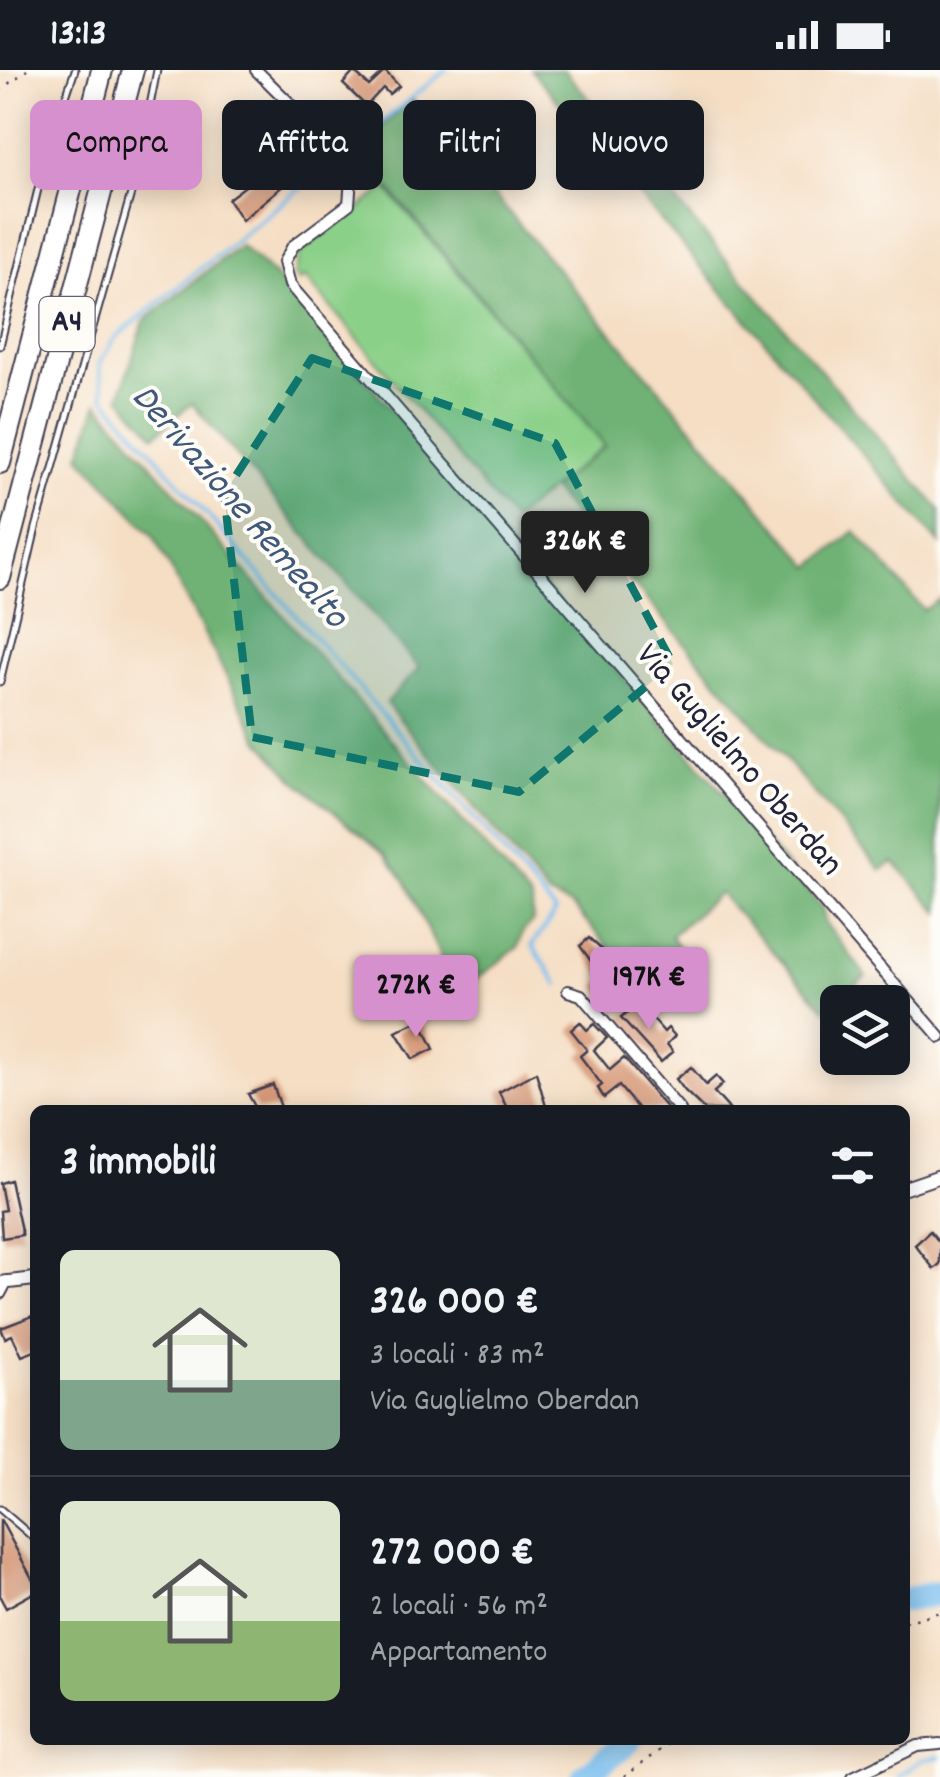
<!DOCTYPE html>
<html lang="it">
<meta charset="utf-8">
<style>
:root{--surface:#171b24;--page:#20242c;--text:#f1f3f6;--muted:#9ea1a6;--line:#363941;--accent:#d690ce}
body{margin:0;font-family:Dekko,sans-serif;background:var(--page);color:var(--text);height:100vh;display:flex;flex-direction:column;font-size:38px;white-space:nowrap}
*{box-sizing:border-box;margin:0}
p{font-size:32px;color:var(--muted)}
.icon{flex:none;width:55px;height:55px;fill:none;stroke:currentColor;stroke-width:2;stroke-linecap:round;stroke-linejoin:round}
.map{position:relative;flex:1;overflow:hidden}
.panel{position:absolute;left:30px;top:1035px;width:880px;height:640px;display:flex;flex-direction:column;background:var(--surface);border-radius:15px;box-shadow:0 5px 25px #0003}
.panel>*{flex:none}
.guide{position:absolute;left:30px;top:30px;width:880px;height:90px;display:flex;gap:20px}
.fabs{position:absolute;left:820px;top:915px;display:grid;gap:20px}
.fabs a{display:grid;place-items:center;width:90px;height:90px;border-radius:15px;background:var(--surface);box-shadow:0 5px 25px #0003;font-size:50px}
.price{position:absolute;translate:-50% -85px;padding:0 22px;border-radius:10px;background:var(--accent);color:#111;font-size:32px;line-height:65px;filter:drop-shadow(0 2px 5px #0008)}
.price::after{content:'';position:absolute;left:50%;top:60px;width:30px;height:22px;margin-left:-15px;background:inherit;clip-path:polygon(0 0,100% 0,50% 100%)}
.price.on{background:#222;color:#fff}
ul{padding:0;list-style:none}
li{display:flex;align-items:center;gap:30px;height:250px;padding:0 30px}
li+li{border-top:2px solid var(--line)}
li span{display:grid;place-items:center;flex:none;width:280px;height:200px;border-radius:15px;color:#555}
li>.icon{margin-inline-start:auto}
span .icon{width:120px;height:120px;fill:#fffc;stroke-width:1}
li b{font-size:42px}
h2{display:flex;justify-content:space-between;align-items:center;height:120px;padding:0 30px;font-size:42px}
.tag{padding:0 35px;border-radius:15px;background:var(--surface);box-shadow:0 5px 25px #0003;font-size:35px;line-height:90px}
.tag.on{background:var(--accent);color:#111}
.status{display:flex;justify-content:space-between;align-items:center;height:70px;padding:0 50px;background:var(--surface);direction:ltr}
.status svg{height:28px;fill:currentColor}
.map>svg:first-child{display:block}
.green{fill:#8bd089;stroke:#567962;stroke-width:2.5}
.forest{fill:#70b275;stroke:#496a58;stroke-width:2.5}
.lines{fill:none;stroke-linecap:round;stroke-linejoin:round}
.stream{stroke:#78beef;stroke-width:4}
.river{stroke:#78beef;stroke-width:25}
.building{fill:#d79978}
.service-casing{stroke:#423e50;stroke-width:9}
.minor-casing{stroke:#423e50;stroke-width:14}
.tertiary-casing{stroke:#423e50;stroke-width:16}
.motorway-casing{stroke:#423e50;stroke-width:24}
.path{stroke:#423e50;stroke-width:2.5;stroke-dasharray:2.5 8;stroke-linecap:butt}
.service{stroke:#fff;stroke-width:5}
.minor{stroke:#fff;stroke-width:10}
.tertiary{stroke:#fff;stroke-width:12}
.motorway{stroke:#fff;stroke-width:20}
.marked{fill:#0f766e;fill-opacity:0.2;stroke:#0f766e;stroke-width:8;stroke-dasharray:20 12;stroke-linejoin:round}
.labels{text-anchor:middle;dominant-baseline:central;stroke-width:8;stroke-linejoin:round;paint-order:stroke}
.shield{fill:#fdfcf7;stroke:#646373;stroke-width:2.5}
.shield-label{font-size:32px;font-weight:bold;fill:#22223b}
.street-label{font-size:35px;fill:#22223b;stroke:#fdfcf7}
.water-label{font-size:38px;font-style:italic;fill:#40597a;stroke:#fdfcf7}
</style>
<div class="status"><b>13:13</b><svg viewBox="0 0 49 12"><path d="M0 12V9h3v3zM5 12V6h3v6zM10 12V3h3v9zM15 12V0h3v12zM26 1h20v11H26zM47 4h2v5h-2z"/></svg></div>
<div class="map">
<svg width="940" height="1707" viewBox="0 0 940 1707">
<rect width="100%" height="100%" fill="#fdfcf7"/>
<filter id="ink" filterUnits="userSpaceOnUse"><feTurbulence type="fractalNoise" baseFrequency=".01" numOctaves="2"/><feDisplacementMap in="SourceGraphic" scale="20" xChannelSelector="R" yChannelSelector="G"/><feConvolveMatrix kernelMatrix="1 2 1 2 8 2 1 2 1" color-interpolation-filters="sRGB"/></filter>
<filter id="wash" filterUnits="userSpaceOnUse"><feTurbulence type="fractalNoise" baseFrequency=".0048" numOctaves="4" result="noise"/><feDisplacementMap in="SourceGraphic" scale="40" xChannelSelector="R" yChannelSelector="G"/><feGaussianBlur stdDeviation="2.25" result="paint"/><feColorMatrix in="noise" values="0 0 0 0 0 0 0 0 0 0 0 0 0 0 0 0 0 1.4 0 .05"/><feComposite in="paint" operator="in"/></filter>
<g filter="url(#wash)">
<rect width="100%" height="100%" fill="#f5dec4"/>
<!-- green -->
<path class="green" d="M386 118 605 376 512 450 305 207 298 211 294 205 300 182Z"/>
<!-- forest -->
<path class="forest" d="M531 0H564L940 440V474Z
M413 30 811 497 855 461 924 540 940 529V843L894 792 881 800 551 419 605 376 356 79Z
M240 175 283 214 822 837 826 854 866 906 826 940 719 823 671 866 681 881 642 914 572 836 549 826 386 633 419 598 192 333 155 365 120 327 144 251Z
M98 333 532 831 533 851 522 862 518 877 469 915 451 910 405 811 385 784 295 710 260 671 153 465 80 386Z"/>
<g class="lines">
<!-- stream -->
<path class="stream" d="M446 0 115 268 99 294 104 327 556 842 532 875 558 914
M898 1707 922 1690 940 1687"/>
<!-- river -->
<path class="river" d="M905 1530 940 1523
M584 1707 630 1670"/>
</g>
<g id="blocks">
<!-- building -->
<path class="building" d="M385 1 399 16 389 24 383 18 366 36 343 14 354 2 369 16Z
M266 75 278 91 285 86 298 103 242 150 228 129 264 102 252 86Z
M589 868 613 890 606 895 612 901 609 904 625 918 609 931 596 916 604 909 580 876Z
M639 933 664 962 668 958 675 966 667 974 673 982 661 992 621 948Z
M420 950 434 979 413 989 396 962Z
M580 952 587 960 594 954 607 968 594 980 610 1000 624 988 668 1040H639L619 1016 604 1028 598 1018 602 1015 580 986 587 980 571 960Z
M691 997 706 1015 716 1006 723 1014 714 1022 730 1040H705L685 1021 676 1009Z
M536 1002 547 1040H508L499 1022Z
M273 1015 282 1040H257L248 1024Z
M10 1110 22 1165 2 1168 0 1141 5 1140 0 1113Z
M930 1161 940 1173V1194L934 1199 915 1175Z
M35 1245V1281L22 1286 12 1265 5 1268 1 1258Z
M0 1449 35 1514V1522L6 1538 0 1527Z"/>
</g>
</g>
<g filter="url(#ink)">
<use href="#blocks" fill-opacity="0" stroke="#423e50" stroke-width="2.5"/>
<g class="lines">
<defs>
<path id="service" d="M0 276 47 82 75 0
M0 612 36 458 136 106 157 0
M0 1439 35 1469"/>
<path id="minor" d="M256 0 352 95 349 134 293 176 284 192 290 215 940 967
M568 921 581 925 680 1040
M0 1224 7 1211
M853 1707 918 1676 940 1674"/>
<path id="tertiary" d="M905 1118 940 1106
M0 1213 35 1209"/>
<path id="motorway" d="M0 393 102 0
M0 508 133 0"/>
</defs>
<!-- service casing -->
<use href="#service" class="service-casing"/>
<!-- minor casing -->
<use href="#minor" class="minor-casing"/>
<!-- tertiary casing -->
<use href="#tertiary" class="tertiary-casing"/>
<!-- motorway casing -->
<use href="#motorway" class="motorway-casing"/>
<!-- path -->
<path class="path" d="M0 20 27 0
M905 1552 940 1542
M624 1707 673 1670"/>
<!-- service -->
<use href="#service" class="service"/>
<!-- minor -->
<use href="#minor" class="minor"/>
<!-- tertiary -->
<use href="#tertiary" class="tertiary"/>
<!-- motorway -->
<use href="#motorway" class="motorway"/>
</g>
</g>
<!-- marked area -->
<path class="marked" d="M312 288 555 373 673 594 519 722 252 667 224 424Z"/>
<g class="labels">
<!-- shield labels -->
<rect class="shield" x="39.5" y="227" width="55" height="54" rx="8"/>
<g class="shield-label">
<text x="67" y="254">A4</text>
</g>
<!-- street labels -->
<g class="street-label">
<text transform="translate(738 691) rotate(49)">Via Guglielmo Oberdan</text>
</g>
<!-- water labels -->
<g class="water-label">
<text transform="translate(238 438) rotate(49)">Derivazione Remealto</text>
</g>
</g>
</svg>
<div class="fabs">
<a><svg class="icon" aria-label="layers" viewBox="0 0 24 24"><path d="M12 4l9 5-9 5-9-5zM3 14l9 5 9-5"/></svg></a>
</div>
<b class="price on" style="left:585px;top:526px">326K €</b>
<b class="price" style="left:649px;top:962px">197K €</b>
<b class="price" style="left:416px;top:970px">272K €</b>
<div class="guide">
<a class="tag on">Compra</a>
<a class="tag">Affitta</a>
<a class="tag">Filtri</a>
<a class="tag">Nuovo</a>
</div>
<section class="panel">
<h2>3 immobili<svg class="icon" aria-label="filters" viewBox="0 0 24 24"><path d="M4 7h16M4 17h16"/><circle cx="9" cy="7" r="2"/><circle cx="15" cy="17" r="2"/></svg></h2>
<ul>
<li><span style="background:linear-gradient(#dfe7d0 65%,#7fa58c 0)"><svg class="icon" aria-label="home" viewBox="0 0 24 24"><path d="M3 11l9-7 9 7M6 9v11h12V9"/></svg></span><div><b>326 000 €</b><p>3 locali · 83 m²</p><p>Via Guglielmo Oberdan</p></div></li>
<li><span style="background:linear-gradient(#dfe7d0 60%,#8fb573 0)"><svg class="icon" aria-label="home" viewBox="0 0 24 24"><path d="M3 11l9-7 9 7M6 9v11h12V9"/></svg></span><div><b>272 000 €</b><p>2 locali · 56 m²</p><p>Appartamento</p></div></li>
</ul>
</section>
</div>
